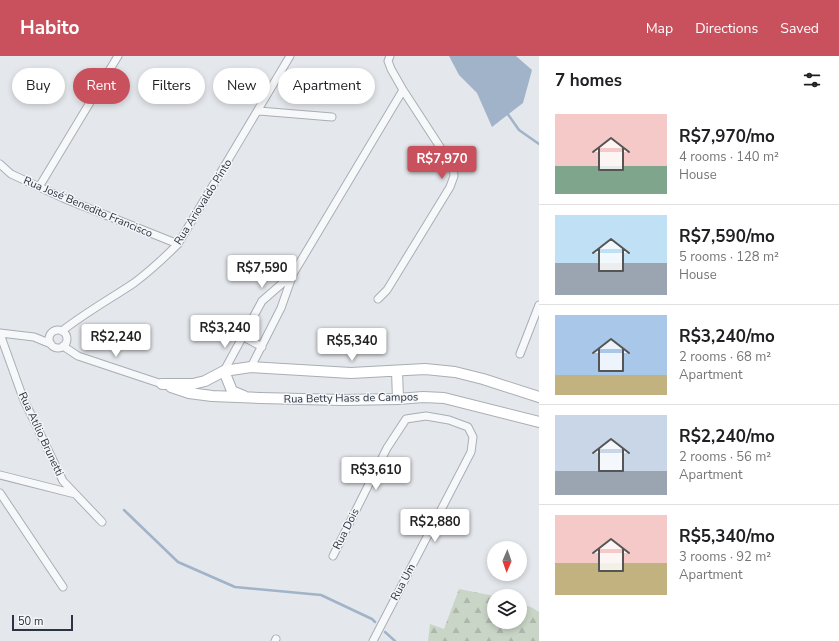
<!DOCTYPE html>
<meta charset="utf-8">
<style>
:root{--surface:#fff;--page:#f2f2f2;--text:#202124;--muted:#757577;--line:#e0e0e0;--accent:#c9505d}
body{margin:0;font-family:"Nunito Sans",sans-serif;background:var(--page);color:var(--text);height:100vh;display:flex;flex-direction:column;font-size:15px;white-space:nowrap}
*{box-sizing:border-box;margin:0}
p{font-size:13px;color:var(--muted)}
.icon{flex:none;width:22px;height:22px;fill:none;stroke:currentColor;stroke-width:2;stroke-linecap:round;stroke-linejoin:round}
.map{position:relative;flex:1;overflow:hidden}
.drawer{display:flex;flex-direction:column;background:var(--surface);width:300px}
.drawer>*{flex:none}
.top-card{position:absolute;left:12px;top:12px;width:380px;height:36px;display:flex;gap:8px}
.needle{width:26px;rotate:182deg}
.controls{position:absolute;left:487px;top:485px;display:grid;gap:8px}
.controls a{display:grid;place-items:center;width:40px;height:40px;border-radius:50%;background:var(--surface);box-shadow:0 2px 6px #0003;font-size:20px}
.scale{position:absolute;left:12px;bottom:10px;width:61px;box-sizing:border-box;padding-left:4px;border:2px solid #2c3443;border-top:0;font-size:11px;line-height:14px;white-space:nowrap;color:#2c3443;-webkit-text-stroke:3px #f4f6f8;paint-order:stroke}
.price{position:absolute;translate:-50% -34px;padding:0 9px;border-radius:4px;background:#fff;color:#222;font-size:13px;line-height:26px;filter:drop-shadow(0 1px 2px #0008)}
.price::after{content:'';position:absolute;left:50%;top:24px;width:12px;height:9px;margin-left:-6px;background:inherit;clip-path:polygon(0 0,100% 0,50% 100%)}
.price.active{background:var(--accent);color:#fff}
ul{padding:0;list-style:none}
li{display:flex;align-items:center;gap:12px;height:100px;padding:0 16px}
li+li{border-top:1px solid var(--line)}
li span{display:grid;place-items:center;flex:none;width:112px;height:80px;border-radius:0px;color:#555}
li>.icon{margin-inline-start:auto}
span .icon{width:48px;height:48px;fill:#fffc;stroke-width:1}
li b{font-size:17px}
h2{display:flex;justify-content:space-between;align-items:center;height:48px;padding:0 16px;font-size:17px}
.chip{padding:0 14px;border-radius:18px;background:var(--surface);box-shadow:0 2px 6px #0003;font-size:14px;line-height:36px}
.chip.active{background:var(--accent);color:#fff}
header{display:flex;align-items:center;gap:24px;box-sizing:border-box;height:56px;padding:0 20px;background:var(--accent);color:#fff}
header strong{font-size:19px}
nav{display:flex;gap:22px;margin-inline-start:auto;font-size:14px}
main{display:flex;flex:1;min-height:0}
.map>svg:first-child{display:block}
.forest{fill:url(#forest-firs)}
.water{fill:#a1b3c9}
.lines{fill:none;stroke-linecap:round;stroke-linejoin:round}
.stream{stroke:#a1b3c9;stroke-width:2.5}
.street-casing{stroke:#a9aeb5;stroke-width:9}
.secondary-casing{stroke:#a9aeb5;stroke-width:12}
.street{stroke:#f7f8fa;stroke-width:7}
.secondary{stroke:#fff;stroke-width:10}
.labels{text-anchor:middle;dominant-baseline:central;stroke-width:3;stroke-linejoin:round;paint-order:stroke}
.street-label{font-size:11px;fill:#2c3443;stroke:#f4f6f8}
</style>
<header>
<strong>Habito</strong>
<nav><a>Map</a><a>Directions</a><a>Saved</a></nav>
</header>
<main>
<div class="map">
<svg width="539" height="585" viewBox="0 0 539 585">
<defs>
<pattern id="forest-firs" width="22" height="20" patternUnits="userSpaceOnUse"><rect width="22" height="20" fill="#c9d5c6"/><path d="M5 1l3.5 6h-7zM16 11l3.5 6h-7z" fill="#adb7ab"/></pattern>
</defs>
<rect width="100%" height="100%" fill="#e4e7eb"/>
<!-- forest -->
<path class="forest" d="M459 533 494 540V566H520V548L531 551 539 556V585H428L430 568 444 573Z"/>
<!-- water -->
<path class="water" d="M449 0H516L532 14 523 47 492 71 477 37 459 19Z"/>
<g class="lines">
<!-- stream -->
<path class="stream" d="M507 57 519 74 539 88
M124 454 178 506 235 531 321 539 372 563 375 566
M385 576 395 585"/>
<defs>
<path id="street" d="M259 55 332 61
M0 108 11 118 63 142 178 188
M39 131 118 0
M378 243 387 234 450 131 454 120 453 111 403 34 391 13 388 5 390 0
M49 283a9 9 0 1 1 18 0a9 9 0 1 1-18 0Z
M62 275C85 257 110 243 134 227 150 215 164 202 178 188L290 0
M0 277 34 281 51 288
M0 278 23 342 63 425 102 466
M242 280 262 291
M63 290 78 300 162 328
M520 298 539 249
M251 311 281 252 293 218 403 34
M224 315 262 245 293 218
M0 419 75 438
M0 437 63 531
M333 500 387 392 406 363 426 360 449 364 468 371 473 381 471 396 373 585
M275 585 276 583"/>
<path id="secondary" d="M224 315 232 335 244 340
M397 315 398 343
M162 328H193L205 325 224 315 251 311 351 317 425 313 455 316 483 323 539 341
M171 331 189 337 212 340 260 342 343 344 398 343 423 341 444 342 539 366"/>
</defs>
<!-- street casing -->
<use href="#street" class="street-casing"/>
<!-- secondary casing -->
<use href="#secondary" class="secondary-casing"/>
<!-- street -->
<use href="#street" class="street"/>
<!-- secondary -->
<use href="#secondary" class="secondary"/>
</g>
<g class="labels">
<!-- street labels -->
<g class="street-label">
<text transform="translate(203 146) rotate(-58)">Rua Ariovaldo Pinto</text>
<text transform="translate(88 151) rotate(23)">Rua José Benedito Francisco</text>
<text transform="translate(351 342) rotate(-1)">Rua Betty Hass de Campos</text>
<text transform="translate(41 378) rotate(65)">Rua Atílio Brunetti</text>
<text transform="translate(346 473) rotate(-63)">Rua Dois</text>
<text transform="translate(403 526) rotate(-62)">Rua Um</text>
</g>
</g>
</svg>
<div class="controls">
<a><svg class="needle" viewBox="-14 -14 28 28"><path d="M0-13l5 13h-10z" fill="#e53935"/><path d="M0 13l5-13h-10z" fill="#757577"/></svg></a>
<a><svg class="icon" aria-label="layers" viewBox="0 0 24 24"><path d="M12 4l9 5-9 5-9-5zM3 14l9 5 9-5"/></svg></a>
</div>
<div class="scale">50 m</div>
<b class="price active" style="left:442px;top:124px">R$7,970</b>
<b class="price" style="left:262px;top:233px">R$7,590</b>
<b class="price" style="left:225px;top:293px">R$3,240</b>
<b class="price" style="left:116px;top:302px">R$2,240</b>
<b class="price" style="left:352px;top:306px">R$5,340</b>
<b class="price" style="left:376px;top:435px">R$3,610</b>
<b class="price" style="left:435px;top:487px">R$2,880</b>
<div class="top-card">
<a class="chip">Buy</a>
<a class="chip active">Rent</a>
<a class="chip">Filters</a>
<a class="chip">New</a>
<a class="chip">Apartment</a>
</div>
</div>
<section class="drawer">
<h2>7 homes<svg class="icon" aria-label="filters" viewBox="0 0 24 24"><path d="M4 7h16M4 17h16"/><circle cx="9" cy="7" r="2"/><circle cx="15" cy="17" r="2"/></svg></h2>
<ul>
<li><span style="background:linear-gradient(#f6c9c9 65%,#7fa58c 0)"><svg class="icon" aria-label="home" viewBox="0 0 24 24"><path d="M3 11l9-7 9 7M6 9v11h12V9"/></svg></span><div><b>R$7,970/mo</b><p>4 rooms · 140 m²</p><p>House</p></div></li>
<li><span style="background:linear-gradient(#bfe0f5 60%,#9aa5b1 0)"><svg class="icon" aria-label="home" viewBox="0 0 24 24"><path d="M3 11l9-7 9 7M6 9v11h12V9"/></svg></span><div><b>R$7,590/mo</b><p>5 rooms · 128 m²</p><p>House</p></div></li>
<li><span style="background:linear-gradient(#a9c7e8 75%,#c2b280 0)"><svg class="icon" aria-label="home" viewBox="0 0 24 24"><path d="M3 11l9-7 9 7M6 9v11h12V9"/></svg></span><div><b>R$3,240/mo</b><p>2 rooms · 68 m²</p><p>Apartment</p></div></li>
<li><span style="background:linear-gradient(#c9d6e8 70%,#9aa5b1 0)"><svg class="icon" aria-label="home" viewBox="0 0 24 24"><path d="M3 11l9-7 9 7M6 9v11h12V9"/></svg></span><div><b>R$2,240/mo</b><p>2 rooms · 56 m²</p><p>Apartment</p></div></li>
<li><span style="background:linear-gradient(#f6c9c9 60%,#c2b280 0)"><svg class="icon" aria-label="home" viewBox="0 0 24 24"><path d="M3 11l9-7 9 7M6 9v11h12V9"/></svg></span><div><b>R$5,340/mo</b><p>3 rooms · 92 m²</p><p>Apartment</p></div></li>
</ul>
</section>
</main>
